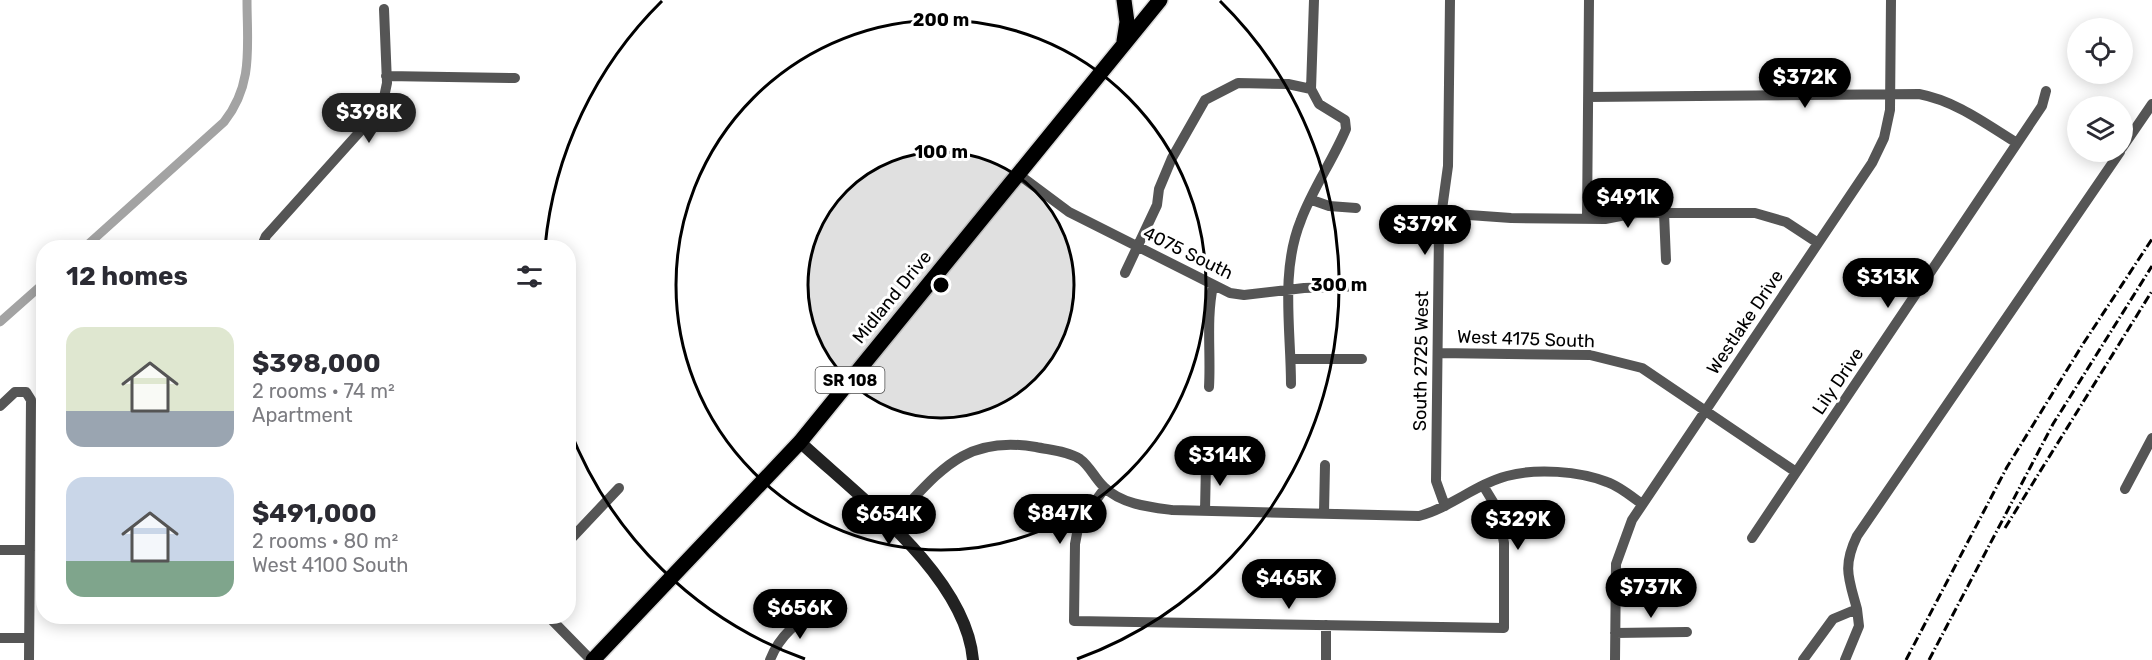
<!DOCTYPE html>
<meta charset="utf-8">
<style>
:root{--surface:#fff;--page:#f7f7f7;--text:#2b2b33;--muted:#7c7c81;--accent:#000}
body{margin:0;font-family:Rubik,sans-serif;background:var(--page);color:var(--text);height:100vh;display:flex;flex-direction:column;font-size:22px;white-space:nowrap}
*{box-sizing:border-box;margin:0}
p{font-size:20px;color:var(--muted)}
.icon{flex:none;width:33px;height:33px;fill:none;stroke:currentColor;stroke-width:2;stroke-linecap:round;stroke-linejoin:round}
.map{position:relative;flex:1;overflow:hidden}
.sheet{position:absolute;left:36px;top:240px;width:540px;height:384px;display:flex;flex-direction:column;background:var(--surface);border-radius:24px;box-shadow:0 3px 15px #0003}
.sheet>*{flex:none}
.fabs{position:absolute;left:2067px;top:18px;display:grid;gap:12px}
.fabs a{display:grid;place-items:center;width:66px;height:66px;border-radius:50%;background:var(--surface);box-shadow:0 3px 15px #0003;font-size:30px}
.price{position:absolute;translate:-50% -51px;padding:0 14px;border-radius:21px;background:var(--accent);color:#fff;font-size:20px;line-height:39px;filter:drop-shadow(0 2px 3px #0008)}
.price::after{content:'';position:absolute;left:50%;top:36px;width:18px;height:14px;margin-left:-9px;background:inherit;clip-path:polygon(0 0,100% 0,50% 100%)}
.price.active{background:#222;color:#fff}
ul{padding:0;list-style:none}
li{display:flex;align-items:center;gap:18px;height:150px;padding:0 30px}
li span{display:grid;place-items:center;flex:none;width:168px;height:120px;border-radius:18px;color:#555}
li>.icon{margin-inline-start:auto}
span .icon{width:72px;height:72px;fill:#fffc;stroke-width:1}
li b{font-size:26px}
h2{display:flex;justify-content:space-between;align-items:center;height:72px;padding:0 30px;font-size:26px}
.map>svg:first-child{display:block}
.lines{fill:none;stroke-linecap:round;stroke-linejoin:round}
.canal{stroke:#a3a3a3;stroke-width:9}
.primary-casing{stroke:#dbdbdb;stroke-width:18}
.street{stroke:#555;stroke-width:10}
.secondary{stroke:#222;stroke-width:12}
.primary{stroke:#000;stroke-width:15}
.rail{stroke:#000;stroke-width:3;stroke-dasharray:9 3 1.5 3;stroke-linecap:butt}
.ring{fill:none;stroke:#000;stroke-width:3}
.labels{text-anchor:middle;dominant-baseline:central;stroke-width:6;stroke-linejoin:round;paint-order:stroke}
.shield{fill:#fff;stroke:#4c4c4c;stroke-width:1.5}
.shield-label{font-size:16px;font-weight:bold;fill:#000}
.street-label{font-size:18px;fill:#000;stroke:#fff}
.centre{fill:#000;stroke:#fff;stroke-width:3}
.ring-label{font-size:18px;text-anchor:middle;font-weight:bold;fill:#000;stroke:#fff;stroke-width:6;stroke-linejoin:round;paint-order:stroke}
</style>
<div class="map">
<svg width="2152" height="660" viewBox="0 0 2152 660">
<rect width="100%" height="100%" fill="#fff"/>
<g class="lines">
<!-- canal -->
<path class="canal" d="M84 248 224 122C254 84 247 46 247 0
M0 322 44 283"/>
<defs>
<path id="primary" d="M1124 41 1127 22 1124 0
M593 660 800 442 1160 0"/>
</defs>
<!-- primary casing -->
<use href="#primary" class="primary-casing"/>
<!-- street -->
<path class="street" d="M386 76 515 78
M1311 89 1314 0
M1588 97 1919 94C1956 101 1986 124 2017 143
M2122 148 2152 104
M1018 174 1069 212 1230 293 1244 295 1304 288 1363 286
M1312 200 1329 206 1356 208
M1441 213 1511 218 1605 219 1636 213H1755L1786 222 1818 243
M1664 213 1666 260
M1587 219 1589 0
M261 248 266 236 382 107 387 83 384 9
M1125 273 1157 205 1159 189 1172 158 1205 100 1238 83 1288 84 1311 89
M1438 353 1590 355 1642 368 1796 472
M1291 359H1362
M1291 384C1291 330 1280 271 1301 220 1313 188 1333 160 1346 129L1345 120 1319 104 1311 89
M1209 387C1211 354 1206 319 1213 286
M0 406 15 392H26L31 400 29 660
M1105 488 1079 523 1075 544 1074 621 1504 628V543L1498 510 1484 487
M2125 489 2152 438
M1445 506 1436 481 1439 231 1448 166 1450 0
M1205 511 1206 463
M1324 513 1325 465
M888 525C937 476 960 434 1036 447 1050 450 1068 451 1080 459 1090 466 1095 479 1104 487 1121 504 1149 507 1172 510L1419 516C1450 508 1476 484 1507 476 1536 468 1579 471 1607 482 1619 486 1631 496 1642 504
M1752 538 2042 106 2046 91
M568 542 619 488
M0 550H30
M548 616 591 660
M1326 625V660
M1615 633 1687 632
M0 638H29
M770 660C779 637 798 618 821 612
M1615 660 1616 564 1632 520 1872 163 1884 138 1890 110 1891 0
M1803 660 1833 619 1857 609C1849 579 1842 567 1857 536L2120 152
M1845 660 1859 626 1857 609"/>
<!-- secondary -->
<path class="secondary" d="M800 442C858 496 966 576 973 660"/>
<!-- primary -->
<use href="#primary" class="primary"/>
<!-- rail -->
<path class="rail" d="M2005 528 2152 291
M1906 660 2007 467 2083 344 2152 239
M1929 660 2053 424 2152 266"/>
</g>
<!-- distance rings -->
<circle cx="941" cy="285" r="133" fill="#000" fill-opacity=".12"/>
<g class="ring">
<circle cx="941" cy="285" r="133"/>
<circle cx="941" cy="285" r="265"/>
<path d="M805 659A398 398 0 0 1 569 428M545 247A398 398 0 0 1 662 1M1220 1A398 398 0 0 1 1077 659"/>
</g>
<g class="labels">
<!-- shield labels -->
<rect class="shield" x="815.5" y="367" width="69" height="26" rx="4.5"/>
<g class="shield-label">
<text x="850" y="380">SR 108</text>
</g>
<!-- street labels -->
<g class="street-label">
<text transform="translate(1188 253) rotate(26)">4075 South</text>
<text transform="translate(892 297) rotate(-51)">Midland Drive</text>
<text transform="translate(1745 322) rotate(-56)">Westlake Drive</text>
<text transform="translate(1526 339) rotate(2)">West 4175 South</text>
<text transform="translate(1421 361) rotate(-89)">South 2725 West</text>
<text transform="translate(1838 381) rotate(-56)">Lily Drive</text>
</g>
</g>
<circle cx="941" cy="285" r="9" class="centre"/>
<g class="ring-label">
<text x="941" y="26">200 m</text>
<text x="941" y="158">100 m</text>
<text x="1339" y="291">300 m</text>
</g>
</svg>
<div class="fabs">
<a><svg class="icon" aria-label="locate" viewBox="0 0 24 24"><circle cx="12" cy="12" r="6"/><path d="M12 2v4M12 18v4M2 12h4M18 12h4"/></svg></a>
<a><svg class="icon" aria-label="layers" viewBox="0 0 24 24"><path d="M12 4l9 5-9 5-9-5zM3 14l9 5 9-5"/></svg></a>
</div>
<b class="price" style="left:1805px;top:109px">$372K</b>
<b class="price active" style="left:369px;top:144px">$398K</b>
<b class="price" style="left:1628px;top:229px">$491K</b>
<b class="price" style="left:1425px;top:256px">$379K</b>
<b class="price" style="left:1888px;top:309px">$313K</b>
<b class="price" style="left:1220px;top:487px">$314K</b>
<b class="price" style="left:1060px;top:545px">$847K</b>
<b class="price" style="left:889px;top:546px">$654K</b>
<b class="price" style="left:1518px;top:551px">$329K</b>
<b class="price" style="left:1289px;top:610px">$465K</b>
<b class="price" style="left:1651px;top:619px">$737K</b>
<b class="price" style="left:800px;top:640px">$656K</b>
<section class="sheet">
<h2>12 homes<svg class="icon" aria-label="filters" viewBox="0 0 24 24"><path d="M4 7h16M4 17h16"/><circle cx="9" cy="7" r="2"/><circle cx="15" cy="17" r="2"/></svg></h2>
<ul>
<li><span style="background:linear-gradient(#dfe7d0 70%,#9aa5b1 0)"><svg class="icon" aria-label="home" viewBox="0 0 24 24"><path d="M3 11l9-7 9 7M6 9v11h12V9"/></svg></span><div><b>$398,000</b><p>2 rooms · 74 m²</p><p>Apartment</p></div></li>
<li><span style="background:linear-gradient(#c9d6e8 70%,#7fa58c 0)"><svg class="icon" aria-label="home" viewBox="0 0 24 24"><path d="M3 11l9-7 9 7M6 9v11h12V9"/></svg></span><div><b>$491,000</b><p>2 rooms · 80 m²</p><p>West 4100 South</p></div></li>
</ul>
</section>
</div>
